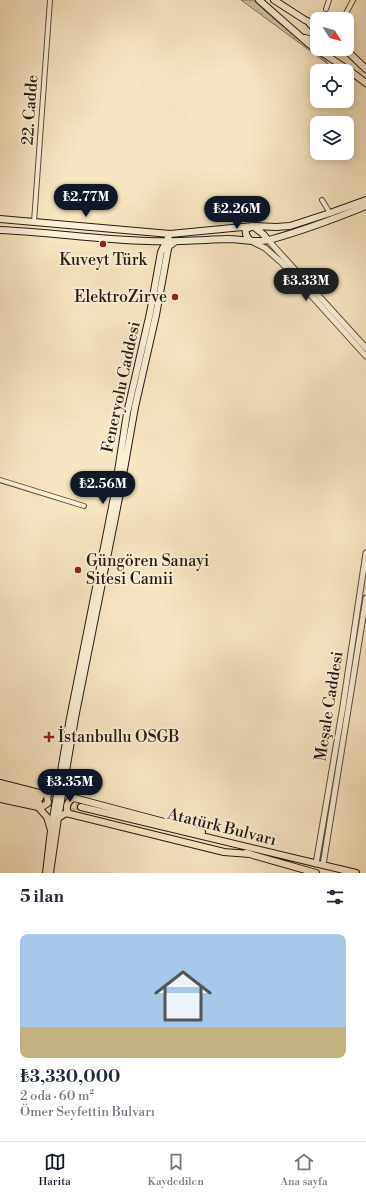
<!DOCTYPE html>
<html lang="tr">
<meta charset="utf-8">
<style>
:root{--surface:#fff;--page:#f6f6f7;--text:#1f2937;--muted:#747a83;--line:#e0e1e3;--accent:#111827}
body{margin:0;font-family:"Libre Bodoni",serif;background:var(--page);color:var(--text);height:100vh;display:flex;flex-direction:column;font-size:15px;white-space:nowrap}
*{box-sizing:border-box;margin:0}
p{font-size:13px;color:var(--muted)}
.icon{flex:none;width:22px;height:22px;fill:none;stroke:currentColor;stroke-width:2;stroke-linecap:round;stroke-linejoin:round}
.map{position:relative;height:873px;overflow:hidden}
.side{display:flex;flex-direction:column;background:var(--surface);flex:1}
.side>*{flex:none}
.needle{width:26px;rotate:127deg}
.buttons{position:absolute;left:310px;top:12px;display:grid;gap:8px}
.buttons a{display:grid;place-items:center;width:44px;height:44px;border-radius:8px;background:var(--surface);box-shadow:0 2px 10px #0003;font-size:20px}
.price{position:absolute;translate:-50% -34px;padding:0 9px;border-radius:14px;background:var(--accent);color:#fff;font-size:13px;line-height:26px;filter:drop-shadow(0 1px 2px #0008)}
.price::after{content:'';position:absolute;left:50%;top:24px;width:12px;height:9px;margin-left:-6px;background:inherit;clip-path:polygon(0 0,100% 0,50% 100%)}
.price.active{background:#222;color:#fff}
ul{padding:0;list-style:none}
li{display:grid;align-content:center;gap:8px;height:212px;padding:0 20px}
li span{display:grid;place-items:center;height:124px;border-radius:8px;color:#555}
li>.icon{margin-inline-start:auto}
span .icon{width:72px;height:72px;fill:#fffc;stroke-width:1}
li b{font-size:17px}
h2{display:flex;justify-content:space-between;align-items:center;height:48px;padding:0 20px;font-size:17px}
.dock{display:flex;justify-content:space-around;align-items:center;height:56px;border-top:1px solid var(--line);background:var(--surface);font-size:11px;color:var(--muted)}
.dock a{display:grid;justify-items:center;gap:2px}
.dock .active{color:var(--accent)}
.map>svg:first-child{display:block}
.grass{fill:url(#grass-dots);stroke:#7c6f5c}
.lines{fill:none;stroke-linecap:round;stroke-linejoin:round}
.primary-tunnel{stroke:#cdbd9f;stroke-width:6;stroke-dasharray:6 3;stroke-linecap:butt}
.minor-casing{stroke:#594e3f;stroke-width:6}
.tertiary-casing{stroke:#594e3f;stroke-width:7}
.secondary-casing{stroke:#241b13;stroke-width:8}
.primary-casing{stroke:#241b13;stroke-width:8}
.minor{stroke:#faefd7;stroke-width:4}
.tertiary{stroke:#faefd7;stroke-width:5}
.secondary{stroke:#faefd7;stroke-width:6}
.primary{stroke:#f7e6c2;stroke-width:6}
.poi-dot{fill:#8f2418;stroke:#faefd7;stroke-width:1.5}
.labels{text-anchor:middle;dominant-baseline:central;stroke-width:4;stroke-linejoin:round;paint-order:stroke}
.street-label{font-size:16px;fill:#241b13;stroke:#faefd7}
.poi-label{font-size:16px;fill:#241b13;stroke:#faefd7;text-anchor:start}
</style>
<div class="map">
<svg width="366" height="873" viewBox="0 0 366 873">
<defs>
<pattern id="grass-dots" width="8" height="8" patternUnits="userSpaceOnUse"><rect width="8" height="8" fill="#d3c3a4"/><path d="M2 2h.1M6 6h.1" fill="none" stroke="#b5a78c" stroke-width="1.8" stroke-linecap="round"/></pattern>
</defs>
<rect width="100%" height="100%" fill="#f7e6c2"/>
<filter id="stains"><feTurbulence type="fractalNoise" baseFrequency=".005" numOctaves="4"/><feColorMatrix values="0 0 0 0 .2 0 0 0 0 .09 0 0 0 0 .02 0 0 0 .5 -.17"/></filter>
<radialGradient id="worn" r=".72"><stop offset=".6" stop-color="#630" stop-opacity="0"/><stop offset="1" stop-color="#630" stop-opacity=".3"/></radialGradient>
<!-- grass -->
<path class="grass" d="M241 0H253L274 19 326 61 328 64Z"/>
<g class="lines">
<!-- primary-tunnel -->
<path class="primary-tunnel" d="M40 798 81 807
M43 804 78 812"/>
<defs>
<path id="minor" d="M326 9 329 0
M343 19 353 0
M322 200 330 213
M34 222 50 0
M0 480 84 506"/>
<path id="tertiary" d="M268 240 366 348
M253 242 265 248 281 262 366 356
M316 864 343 706 366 553
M323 865 366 598"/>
<path id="secondary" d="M259 0 309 44 350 71 366 83
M274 0 305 20 317 25
M305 38 312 40 316 36V30L310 24
M345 49 366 69
M0 219 170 234 253 226 276 227 290 226 330 213 366 200
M253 226 263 234 268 240
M0 230C49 232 99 240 148 241 174 242 200 240 227 239 240 239 255 243 269 240 302 231 334 219 366 206
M250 240C246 237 245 234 246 229L252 227
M58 818 75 718 119 498 135 407 156 315 168 249 169 246 175 242
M51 830 70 718 114 497 127 413 150 313 161 252 170 234"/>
<path id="primary" d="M0 783 47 795 55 790 59 783
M64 784 68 793 74 798 202 832
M0 788 40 798
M0 794 39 803
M0 799 38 807H42L48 803 47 795
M38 807 47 817 51 830 46 873
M81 807 356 873
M70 814 67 811C66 804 69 800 74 798
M246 853 316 873
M50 873 58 818 66 813 224 852 250 854"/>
</defs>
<!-- minor casing -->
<use href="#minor" class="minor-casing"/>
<!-- tertiary casing -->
<use href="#tertiary" class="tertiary-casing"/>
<!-- secondary casing -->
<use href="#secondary" class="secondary-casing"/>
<!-- primary casing -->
<use href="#primary" class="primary-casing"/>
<!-- minor -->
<use href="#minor" class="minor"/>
<!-- tertiary -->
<use href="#tertiary" class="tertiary"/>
<!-- secondary -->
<use href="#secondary" class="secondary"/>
<!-- primary -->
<use href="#primary" class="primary"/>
</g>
<!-- markers -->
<g class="poi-dot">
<circle cx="103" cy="244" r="4"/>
<circle cx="175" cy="297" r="4"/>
<circle cx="78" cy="570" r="4"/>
<path d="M47 731h4v4h4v4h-4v4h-4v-4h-4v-4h4z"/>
</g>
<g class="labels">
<!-- street labels -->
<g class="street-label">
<text transform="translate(30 110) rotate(-86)">22. Cadde</text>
<text transform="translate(121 387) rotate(-78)">Feneryolu Caddesi</text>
<text transform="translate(329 706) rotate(-81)">Meşale Caddesi</text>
<text transform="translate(222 827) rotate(14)">Atatürk Bulvarı</text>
</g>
<!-- poi labels -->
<g class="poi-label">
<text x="103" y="260" text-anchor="middle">Kuveyt Türk</text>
<text x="167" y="297" text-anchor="end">ElektroZirve</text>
<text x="86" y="561">Güngören Sanayi<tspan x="86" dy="18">Sitesi Camii</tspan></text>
<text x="58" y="737">İstanbullu OSGB</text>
</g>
</g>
<rect width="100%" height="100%" filter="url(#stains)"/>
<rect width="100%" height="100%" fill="url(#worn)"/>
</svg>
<div class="buttons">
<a><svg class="needle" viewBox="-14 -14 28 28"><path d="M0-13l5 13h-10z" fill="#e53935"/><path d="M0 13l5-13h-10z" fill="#747a83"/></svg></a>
<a><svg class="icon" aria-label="locate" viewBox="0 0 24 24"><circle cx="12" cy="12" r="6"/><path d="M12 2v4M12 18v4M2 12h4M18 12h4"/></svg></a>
<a><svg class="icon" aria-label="layers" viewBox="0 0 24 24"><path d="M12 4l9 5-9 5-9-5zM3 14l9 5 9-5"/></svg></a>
</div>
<b class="price" style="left:86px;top:218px">₺2.77M</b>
<b class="price" style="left:237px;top:230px">₺2.26M</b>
<b class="price active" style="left:306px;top:302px">₺3.33M</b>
<b class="price" style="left:103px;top:505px">₺2.56M</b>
<b class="price" style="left:70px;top:803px">₺3.35M</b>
</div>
<section class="side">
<h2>5 ilan<svg class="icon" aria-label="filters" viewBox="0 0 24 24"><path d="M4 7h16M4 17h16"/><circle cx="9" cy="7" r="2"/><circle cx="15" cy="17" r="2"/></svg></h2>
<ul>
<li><span style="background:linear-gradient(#a9c7e8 75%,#c2b280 0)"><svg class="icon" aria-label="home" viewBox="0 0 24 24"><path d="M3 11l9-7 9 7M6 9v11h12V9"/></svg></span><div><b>₺3,330,000</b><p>2 oda · 60 m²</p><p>Ömer Seyfettin Bulvarı</p></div></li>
</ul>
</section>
<nav class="dock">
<a class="active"><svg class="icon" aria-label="map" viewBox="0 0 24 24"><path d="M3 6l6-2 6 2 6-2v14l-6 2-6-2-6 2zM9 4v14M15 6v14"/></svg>Harita</a>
<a><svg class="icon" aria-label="saved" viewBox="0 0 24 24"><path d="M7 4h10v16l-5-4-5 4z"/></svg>Kaydedilen</a>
<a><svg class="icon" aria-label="home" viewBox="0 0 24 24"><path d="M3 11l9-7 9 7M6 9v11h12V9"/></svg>Ana sayfa</a>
</nav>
